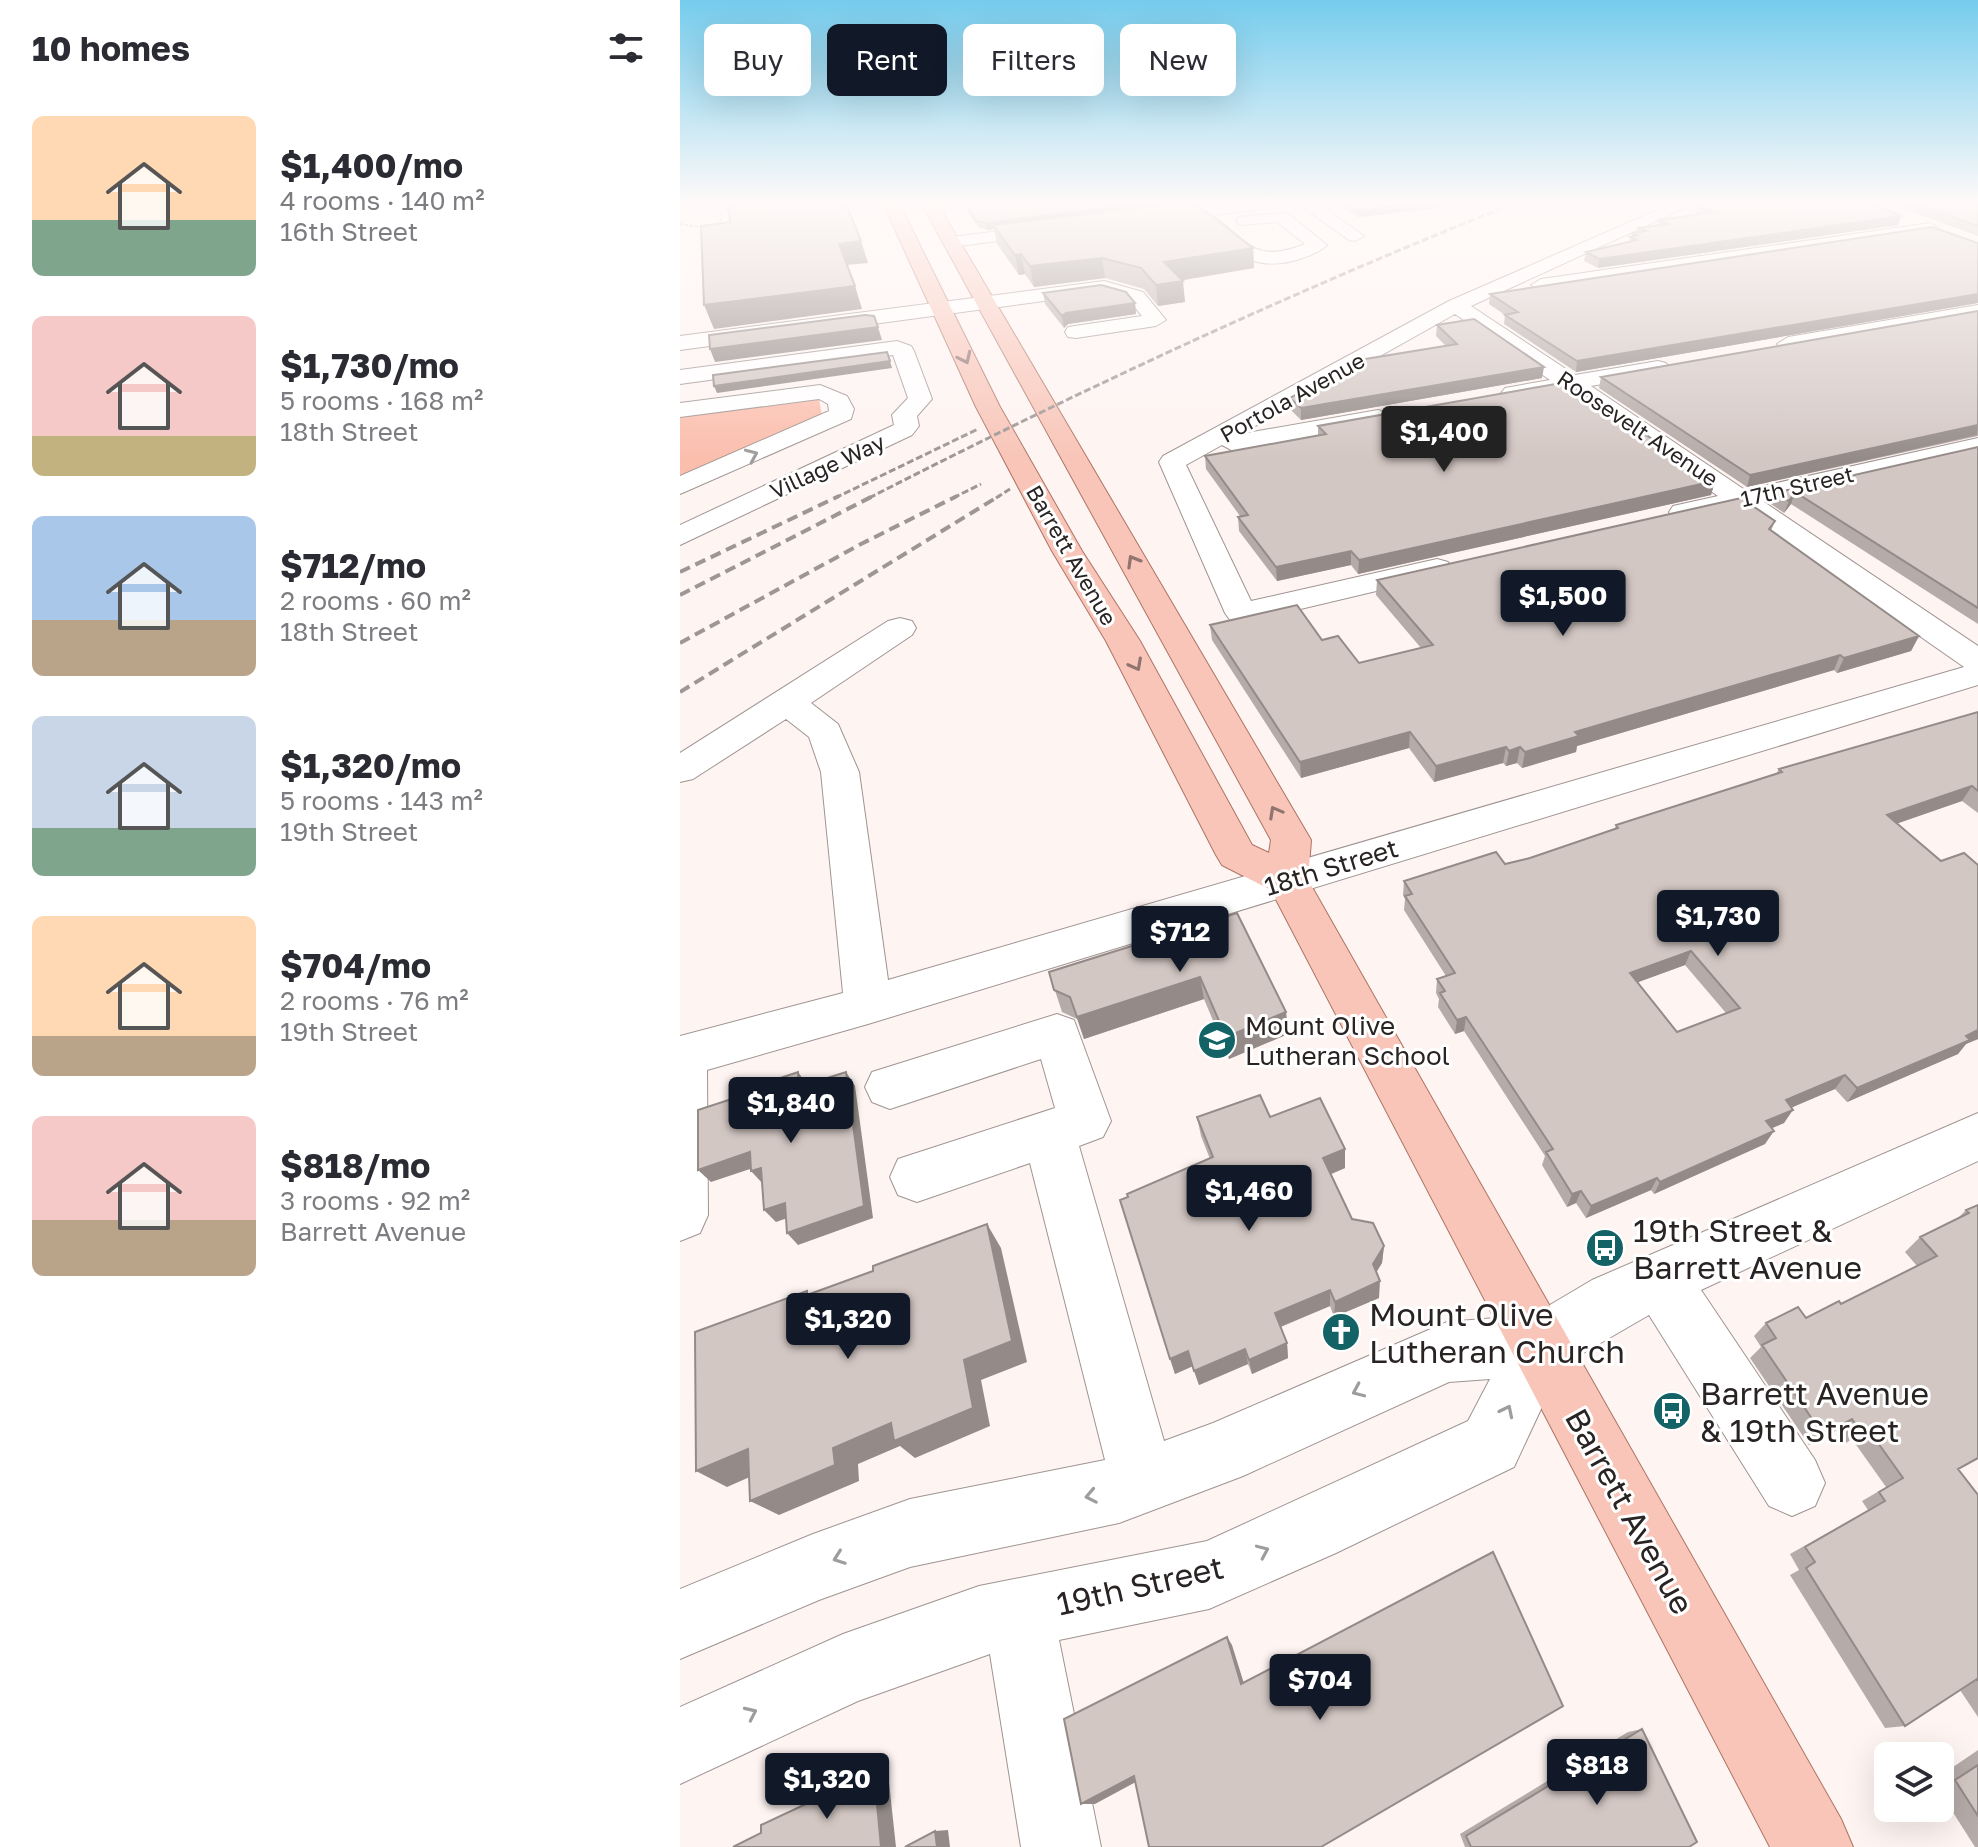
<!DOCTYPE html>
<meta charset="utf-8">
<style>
:root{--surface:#fff;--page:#f2f2f3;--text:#2b2b33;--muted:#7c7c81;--accent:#111827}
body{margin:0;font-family:"Golos Text",sans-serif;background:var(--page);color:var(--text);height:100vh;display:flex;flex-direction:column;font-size:30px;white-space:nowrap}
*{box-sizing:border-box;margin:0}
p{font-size:26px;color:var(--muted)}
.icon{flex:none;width:44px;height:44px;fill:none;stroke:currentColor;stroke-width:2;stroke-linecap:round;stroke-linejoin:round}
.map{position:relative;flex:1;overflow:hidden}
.panel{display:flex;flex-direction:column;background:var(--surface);width:680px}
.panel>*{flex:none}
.hud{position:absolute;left:24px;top:24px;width:760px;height:72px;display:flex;gap:16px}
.buttons{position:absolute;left:1194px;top:1742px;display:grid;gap:16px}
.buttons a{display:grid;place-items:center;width:80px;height:80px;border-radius:12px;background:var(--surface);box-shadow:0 8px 32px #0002;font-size:40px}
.price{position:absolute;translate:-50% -68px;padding:0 18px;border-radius:8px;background:var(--accent);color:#fff;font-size:26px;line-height:52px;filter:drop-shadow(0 2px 4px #0008)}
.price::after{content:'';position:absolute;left:50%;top:48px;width:24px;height:18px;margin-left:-12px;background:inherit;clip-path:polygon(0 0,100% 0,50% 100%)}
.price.current{background:#222;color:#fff}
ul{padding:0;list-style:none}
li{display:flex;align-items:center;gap:24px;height:200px;padding:0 32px}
li span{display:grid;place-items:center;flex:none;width:224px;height:160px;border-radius:12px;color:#555}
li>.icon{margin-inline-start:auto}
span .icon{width:96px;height:96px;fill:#fffc;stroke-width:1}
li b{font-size:34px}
h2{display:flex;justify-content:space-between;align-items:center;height:96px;padding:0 32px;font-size:34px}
.tag{padding:0 28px;border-radius:12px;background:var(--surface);box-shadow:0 8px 32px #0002;font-size:28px;line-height:72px}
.tag.current{background:var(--accent);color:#fff}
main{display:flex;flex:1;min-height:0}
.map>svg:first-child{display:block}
.green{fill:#fbbead}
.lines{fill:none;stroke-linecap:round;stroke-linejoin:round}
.minor-casing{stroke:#9f9491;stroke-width:2}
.major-casing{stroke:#ad7465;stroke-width:2}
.path{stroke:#a79f9d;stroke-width:2;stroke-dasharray:3 2;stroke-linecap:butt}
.minor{fill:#fff;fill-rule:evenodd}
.major{fill:#f8c5b8;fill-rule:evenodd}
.rail-far1{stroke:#9e9695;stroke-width:3;stroke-dasharray:7 3;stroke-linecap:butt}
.rail{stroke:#9e9695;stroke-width:4;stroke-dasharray:11 6;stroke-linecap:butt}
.wall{fill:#b5aba8;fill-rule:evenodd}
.shaded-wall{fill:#948b88}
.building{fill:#d3c7c3;stroke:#948b88;stroke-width:2;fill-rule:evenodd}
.oneway{stroke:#90746e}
.oneway2{stroke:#9f9c9c}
.labels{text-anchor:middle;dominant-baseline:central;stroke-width:6;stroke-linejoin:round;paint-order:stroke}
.far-street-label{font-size:22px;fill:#292423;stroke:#fff}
.street-label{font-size:26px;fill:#292423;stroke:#fff}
.poi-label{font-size:26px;fill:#292423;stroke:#fff;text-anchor:start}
.near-poi-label{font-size:32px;fill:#292423;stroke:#fff;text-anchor:start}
.near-street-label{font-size:32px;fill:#292423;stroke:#fff}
</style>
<main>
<section class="panel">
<h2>10 homes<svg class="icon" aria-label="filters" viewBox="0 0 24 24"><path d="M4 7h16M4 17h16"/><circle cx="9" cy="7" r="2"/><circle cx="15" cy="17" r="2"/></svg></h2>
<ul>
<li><span style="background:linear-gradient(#ffd9b3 65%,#7fa58c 0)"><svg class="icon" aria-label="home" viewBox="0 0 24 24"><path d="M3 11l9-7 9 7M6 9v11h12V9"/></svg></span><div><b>$1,400/mo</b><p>4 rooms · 140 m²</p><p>16th Street</p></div></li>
<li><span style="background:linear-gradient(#f6c9c9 75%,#c2b280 0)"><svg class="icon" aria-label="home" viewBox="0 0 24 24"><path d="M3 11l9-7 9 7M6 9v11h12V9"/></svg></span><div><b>$1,730/mo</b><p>5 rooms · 168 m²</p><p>18th Street</p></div></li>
<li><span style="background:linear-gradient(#a9c7e8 65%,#b9a48a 0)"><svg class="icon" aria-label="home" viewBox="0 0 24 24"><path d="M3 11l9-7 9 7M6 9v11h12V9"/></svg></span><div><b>$712/mo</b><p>2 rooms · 60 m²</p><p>18th Street</p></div></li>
<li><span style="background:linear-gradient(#c9d6e8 70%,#7fa58c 0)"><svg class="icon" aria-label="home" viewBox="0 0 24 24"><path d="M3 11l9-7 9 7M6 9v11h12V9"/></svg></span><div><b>$1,320/mo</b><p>5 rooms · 143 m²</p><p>19th Street</p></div></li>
<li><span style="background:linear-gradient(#ffd9b3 75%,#b9a48a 0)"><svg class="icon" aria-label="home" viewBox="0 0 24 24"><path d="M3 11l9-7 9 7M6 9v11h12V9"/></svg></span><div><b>$704/mo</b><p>2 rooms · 76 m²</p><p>19th Street</p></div></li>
<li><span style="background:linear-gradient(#f6c9c9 65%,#b9a48a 0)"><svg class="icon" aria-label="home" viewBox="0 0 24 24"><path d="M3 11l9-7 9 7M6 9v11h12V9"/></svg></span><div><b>$818/mo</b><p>3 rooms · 92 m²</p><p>Barrett Avenue</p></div></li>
</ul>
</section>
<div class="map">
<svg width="1298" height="1847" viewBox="0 0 1298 1847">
<rect width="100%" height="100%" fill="#fef4f2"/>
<!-- green -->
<path class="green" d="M139 399 142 416 0 477V415Z"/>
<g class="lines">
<defs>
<path id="minor" d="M565 201H635L684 236 675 241 669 240 616 202 609 206 532 215C570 243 575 264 625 244L597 222 559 225 556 221 559 217 607 213 647 245C640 252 629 256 620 259 572 274 555 251 521 223L520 217 468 223 460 218 468 213Z
M998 201H1020L791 306 895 375 978 361 986 363 989 368 986 373 911 386 1065 490 1298 438V454L1084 502 1298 646V685L188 1024 27 1070 28 1215 20 1233 0 1241V1036L163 993 141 772 129 737 106 719 13 779 0 782V753L208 621 220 618 232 621 236 628 232 635 131 703 158 724 179 772 208 980 1284 667 1056 508 1003 520 993 518 989 512 993 506 1038 496 886 391 833 400 825 398 821 393 825 388 870 380 775 314 561 434 698 410 707 412 710 417 707 422 553 451 542 445 506 465 571 601 757 559 768 562 772 568 768 574 561 623 550 620 545 613 479 462 483 456 769 301Z
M1250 223 1259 228 1256 232 861 291 851 285 861 279Z
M376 224 385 229 382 233 271 247 262 242 271 237Z
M424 281 463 292 486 320 476 326 396 338 388 337 385 332 388 327 462 316 449 300 423 293 0 350V336Z
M1298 305V317L1108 351 1097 344 1108 337Z
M217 341 231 346 234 351 252 399 237 416 239 426 232 435 0 545V525L214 425 212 415 228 398 213 355 0 384V370Z
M140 385 167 396 174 409 171 419 0 494V476L149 411 148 404 139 399 0 417V403Z
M377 1014 394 1020 431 1121 423 1137 399 1146 484 1441 533 1423 767 1322 853 1315 912 1280 1298 1113V1161L1021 1290 1135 1460 1145 1483 1135 1506 1112 1516 1089 1506 969 1315 881 1366 834 1467 656 1553 529 1609 379 1640 421 1847H341L310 1654 178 1701 0 1784V1707L163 1634 299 1586 527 1541 788 1421 810 1379 769 1382 563 1476 439 1523 230 1567 139 1600 0 1659V1589L133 1534 230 1499 425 1460 350 1163 237 1202 218 1195 210 1177 218 1159 375 1108 361 1059 210 1109 192 1102 185 1087 192 1072Z"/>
<path id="major" d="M202 201H218L320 407 402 551 460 641 572 845 589 853 591 840 240 201H256L631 840 628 880 1161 1819 1173 1847H1090L591 890 542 865 536 855 426 641 372 551 296 407Z"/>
</defs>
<!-- minor casing -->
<use href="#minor" class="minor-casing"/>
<!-- major casing -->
<use href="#major" class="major-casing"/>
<!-- path -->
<path class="path" d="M162 205 184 203
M40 213 41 227
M0 224 27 228"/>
<!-- minor -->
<use href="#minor" class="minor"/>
<!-- major -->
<use href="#major" class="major"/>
<!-- rail-far1 -->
<path class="rail-far1" d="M155 498 298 429
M189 498C402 389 618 289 840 201
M273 498 301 484
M316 498 330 489"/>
<!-- rail -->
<path class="rail" d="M0 572 159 496
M0 595 193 496
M0 643 181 544 277 496
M0 692 319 496"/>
</g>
<!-- wall -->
<path class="wall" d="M280 201H544L517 205 573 248 574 268 502 280 505 302 478 306 464 289 425 278 354 287 345 274 339 275 317 244 314 229 307 230 298 227Z
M651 201H773V203L757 205V208L678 217Z
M1203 201H1298V236Z
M1018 206 1218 225 918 268 904 261 906 252 949 242 952 233 958 232 959 228 978 225 979 220 1017 215 1016 214Z
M1298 243V303L896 372 824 324 825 315 809 304 810 294Z
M363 293 455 303 456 314 388 324 384 328 365 304Z
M1298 311V436L1067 487 919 388 921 377Z
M757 325 862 378 621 420 611 410 610 398 766 346 756 336Z
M638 426 1035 481 1031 495 678 574 671 565 597 581 559 531 558 517 560 516 526 469 525 456 638 435Z
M1298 447V624L1111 504 1104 513 1091 504 1095 493Z
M1095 521 1091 531 1239 636 1231 651 1157 673 1154 670 951 730 897 746 896 752 842 768 837 763 826 766 823 763 754 782 729 748 621 778 532 640 530 625 642 640 679 663 741 648 696 595 697 580Z
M1298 712V813L1282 801 1216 824 1261 861 1298 865V1039L1286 1044 1278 1054 1167 1102 1155 1089 1111 1107 1104 1123 1092 1128 1085 1144 974 1194 971 1190 906 1218 896 1203 887 1207 862 1165 865 1156 784 1031 775 1034 758 1007 759 999 756 993 757 979 766 976 724 910 725 899 723 895 724 881 825 864 850 858 935 828 936 825 1096 774 1099 769ZM1005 965 1046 1013 997 1032 958 982Z
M557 913 606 1012 608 1034 549 1059 524 999 404 1039 397 1019 382 1012 369 972Z
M517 1117H590L665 1168 651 1174 672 1219 704 1246 702 1263 696 1272 699 1298 654 1317 650 1306 601 1327 607 1343 608 1358 572 1374 568 1364 519 1385 513 1366 495 1374 448 1197 530 1159 521 1136Z
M1298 1205 1278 1469 1298 1495V1717L1280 1690 1225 1726 1205 1728 1110 1575 1119 1570 1110 1554 1188 1510 1182 1501 1206 1487 1172 1439 1166 1443 1157 1430 1129 1445 1070 1358 1081 1347 1074 1336 1086 1323 1126 1318 1161 1304 1237 1266 1225 1252 1240 1237 1277 1219 1286 1210Z
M962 1729 1009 1847H785L780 1834 948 1732Z
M1298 1750V1847H1295L1260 1792V1776Z"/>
<!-- shaded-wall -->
<path class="shaded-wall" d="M491 201H544L316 229 313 225 314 229 307 230 305 223Z
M754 201H773V203L757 205V208L678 217V211Z
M1221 216 1218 225 918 268 919 259Z
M181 241 188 263 166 265 159 244Z
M573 248 574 268 486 283 484 262Z
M341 254 345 274 339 275 335 255Z
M422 258 425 278 354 287 350 266Z
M503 281 505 302 478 306 476 285Z
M175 286 182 309 34 329 24 305Z
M1298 294V303L896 372 897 361Z
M455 303 456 314 388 324 384 328 382 316 386 313Z
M198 327 202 340 35 362 30 349Z
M210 361 212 368 37 393 34 386Z
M864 367 862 378 621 420V408Z
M1298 425 1297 435 1067 487 1070 475Z
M1035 481 1031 495 678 574 679 560Z
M1115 492 1111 504 1104 513 1109 501Z
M671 551V565L597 581 596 567Z
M1239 636 1231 651 1157 673 1164 658Z
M1160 655 1154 670 897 746 896 752 842 768 845 752 895 732Z
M730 732 729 748 621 778 620 762Z
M826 747 823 763 754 782 756 766Z
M840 747 837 763 826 766 829 751Z
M1292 786 1282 801 1198 830 1207 815Z
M1011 951 1005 965 945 987 950 973Z
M520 977 524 999 404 1039 397 1017Z
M606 1012 608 1034 549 1059 546 1037Z
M786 1017 784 1031 775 1034 777 1020Z
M1298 1030V1039L1286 1044 1278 1054 1167 1102 1177 1088Z
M118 1072 128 1086 119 1087Z
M166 1072 175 1086 193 1218 118 1245 107 1233Z
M1165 1075 1155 1089 1097 1114 1106 1100Z
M1113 1110 1104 1123 1078 1134 1086 1121Z
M1094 1131 1085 1144 974 1194 980 1182Z
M665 1149V1168L644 1177 643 1158Z
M70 1152 82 1165 31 1182 18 1170Z
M81 1168 83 1184 71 1171Z
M977 1178 971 1190 906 1218 911 1206Z
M901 1191 896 1203 887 1207 892 1194Z
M105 1203 116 1215 96 1222 84 1210Z
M307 1224 321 1248 347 1362 301 1380 310 1426 235 1458 220 1446 178 1464 179 1481 99 1515 70 1501 153 1448 284 1360Z
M704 1246 702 1263 691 1281 693 1264Z
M700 1281 699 1298 654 1317 655 1302Z
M650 1290V1306L597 1328 595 1313Z
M607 1343 608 1358 572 1374 569 1360Z
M565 1349 568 1364 519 1385 514 1371Z
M508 1351 513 1366 495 1374 490 1359Z
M1172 1419 1157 1430 1129 1445 1143 1435Z
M68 1449 97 1465 47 1487 16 1471Z
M547 1637 552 1645 566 1690 561 1684Z
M194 1772 208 1773 216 1847H201Z
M454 1776 465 1777 415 1804H401Z
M268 1830 270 1847H257L255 1831Z"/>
<!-- building -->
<path class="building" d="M83 201H165L181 241 159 244 175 286 24 305 21 226 50 222 48 205Z
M283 201H491L305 223 296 221Z
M512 201 573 248 484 262 503 281 476 285 461 268 422 258 350 266 341 254 335 255 313 225Z
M661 201H757L678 211Z
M1049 201H1185L1221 216 919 259 906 252 957 240 950 237 959 235 952 233 966 231 959 228 988 224 979 220 1034 212 1018 206Z
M1229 201H1298V226Z
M1252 227 1298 243V294L897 361 825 315 838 312 810 294Z
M421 285 446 292 455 303 386 313 382 316 363 293Z
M1298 311V425L1070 475 921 377Z
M185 315 194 316 198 327 30 349 29 335Z
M794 319 864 367 621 408 610 398 679 360 777 344 757 325Z
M207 352 210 361 34 386 33 375Z
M887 382 1035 481 679 560 671 551 596 567 558 517 568 515 525 456 646 434 638 426Z
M1298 447V608L1115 492 1109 501 1095 493Z
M1061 498 1095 521 1089 529 1239 636 1164 658 1160 655 956 714 895 732 899 736 845 752 840 747 829 751 826 747 756 766 730 732 620 762 530 625 617 605 642 640 658 636 679 663 753 645 697 580Z
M1298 712V791L1292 786 1207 815 1261 861 1284 853 1298 865V1030L1286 1036 1290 1040 1177 1088 1165 1075 1106 1100 1113 1110 1086 1121 1094 1131 980 1182 977 1178 911 1206 901 1191 892 1194 866 1152 873 1149 786 1017 777 1020 760 993 765 991 757 979 775 973 725 896 732 894 724 881 816 852 825 864 850 858 938 828 936 825 1102 772 1099 769ZM1011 951 1060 1008 997 1032 950 973Z
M557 913 606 1012 546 1037 520 977 397 1017 390 997 374 990 369 972Z
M118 1072 119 1087 166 1072 184 1206 107 1233 105 1203 84 1210 81 1168 71 1171 70 1152 18 1170V1110L67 1094V1089Z
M580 1095 590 1117 640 1098 665 1149 643 1158 672 1219 693 1223 704 1246 693 1264 700 1281 655 1302 650 1290 595 1313 607 1343 569 1360 565 1349 514 1371 508 1351 490 1359 440 1200 448 1197 447 1194 533 1157 517 1117Z
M1298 1205V1458L1278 1469 1298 1495V1680L1297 1679 1225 1726 1126 1568 1135 1562 1125 1547 1205 1501 1199 1492 1223 1478 1188 1429 1181 1432 1172 1419 1143 1435 1082 1345 1096 1338 1086 1323 1118 1307 1126 1318 1159 1301 1161 1304 1257 1256 1240 1237 1289 1213 1286 1210Z
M307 1224 332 1341 284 1360 293 1408 214 1441 211 1423 153 1448 155 1465 70 1501 68 1449 16 1471 15 1332 127 1291V1295L193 1271V1266Z
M813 1552 883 1706 641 1847H469L454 1776 401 1804 384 1719 547 1637 561 1684Z
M962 1729 1017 1842 1009 1847H791L786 1836Z
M1298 1765V1816L1275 1780Z
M194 1772 201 1847H53L81 1833V1825Z
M255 1831 257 1847H225Z"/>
<!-- one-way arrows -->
<defs><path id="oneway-chevron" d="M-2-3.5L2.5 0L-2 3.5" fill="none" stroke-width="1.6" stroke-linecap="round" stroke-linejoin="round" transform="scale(2)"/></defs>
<g class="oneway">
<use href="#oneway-chevron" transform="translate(285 358) rotate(65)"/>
<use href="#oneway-chevron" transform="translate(453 561) rotate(-120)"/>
<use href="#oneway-chevron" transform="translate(456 665) rotate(62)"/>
<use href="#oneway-chevron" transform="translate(595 812) rotate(-119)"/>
</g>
<g class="oneway2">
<use href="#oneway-chevron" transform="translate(72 455) rotate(-24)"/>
<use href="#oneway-chevron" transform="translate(678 1391) rotate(156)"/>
<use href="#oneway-chevron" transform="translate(827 1411) rotate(-64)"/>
<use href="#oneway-chevron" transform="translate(411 1496) rotate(169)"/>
<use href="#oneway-chevron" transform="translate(583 1551) rotate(-24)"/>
<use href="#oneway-chevron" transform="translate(159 1558) rotate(160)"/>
<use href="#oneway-chevron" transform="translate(71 1713) rotate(-25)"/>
</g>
<!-- sky -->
<linearGradient id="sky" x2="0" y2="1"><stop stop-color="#75cced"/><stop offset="0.44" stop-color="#fffaf9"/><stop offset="1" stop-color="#fffaf9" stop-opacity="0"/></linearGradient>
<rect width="1298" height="460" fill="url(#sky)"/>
<!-- icons -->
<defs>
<symbol id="school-disc" viewBox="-11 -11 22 22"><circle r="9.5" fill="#136366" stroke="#fff"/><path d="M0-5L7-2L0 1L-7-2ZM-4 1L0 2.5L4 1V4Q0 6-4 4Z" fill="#fff"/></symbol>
<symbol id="bus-disc" viewBox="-11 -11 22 22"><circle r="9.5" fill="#136366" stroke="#fff"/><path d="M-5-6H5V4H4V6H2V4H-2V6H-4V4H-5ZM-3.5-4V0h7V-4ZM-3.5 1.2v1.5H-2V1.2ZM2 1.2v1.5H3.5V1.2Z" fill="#fff"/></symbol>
<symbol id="church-disc" viewBox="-11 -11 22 22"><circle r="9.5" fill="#136366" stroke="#fff"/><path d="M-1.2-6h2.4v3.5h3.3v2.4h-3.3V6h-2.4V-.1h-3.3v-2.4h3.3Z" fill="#fff"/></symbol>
</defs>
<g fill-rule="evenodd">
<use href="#school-disc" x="515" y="1018" width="44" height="44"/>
<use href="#bus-disc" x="903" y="1226" width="44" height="44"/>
<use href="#church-disc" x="639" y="1310" width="44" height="44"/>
<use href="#bus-disc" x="970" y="1389" width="44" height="44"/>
</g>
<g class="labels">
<!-- far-street labels -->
<g class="far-street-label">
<text transform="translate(612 397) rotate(-29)">Portola Avenue</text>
<text transform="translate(958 428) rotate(34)">Roosevelt Avenue</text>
<text transform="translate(147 466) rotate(-25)">Village Way</text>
<text transform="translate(1117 486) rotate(-13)">17th Street</text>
<text transform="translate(392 555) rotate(60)">Barrett Avenue</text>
</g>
<!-- street labels -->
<g class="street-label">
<text transform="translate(651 867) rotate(-17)">18th Street</text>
</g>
<!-- poi labels -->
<g class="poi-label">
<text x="565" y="1025">Mount Olive<tspan x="565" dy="30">Lutheran School</tspan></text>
</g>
<!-- near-poi labels -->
<g class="near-poi-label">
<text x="953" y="1230">19th Street &amp;<tspan x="953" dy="37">Barrett Avenue</tspan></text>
<text x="689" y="1314">Mount Olive<tspan x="689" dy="37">Lutheran Church</tspan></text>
<text x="1020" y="1393">Barrett Avenue<tspan x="1020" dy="37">&amp; 19th Street</tspan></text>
</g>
<!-- near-street labels -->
<g class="near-street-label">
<text transform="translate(950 1511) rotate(61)">Barrett Avenue</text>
<text transform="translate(460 1585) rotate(-13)">19th Street</text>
</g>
</g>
</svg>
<div class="buttons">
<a><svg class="icon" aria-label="layers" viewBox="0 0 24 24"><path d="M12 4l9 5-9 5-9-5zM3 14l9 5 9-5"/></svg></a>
</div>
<b class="price current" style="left:764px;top:474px">$1,400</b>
<b class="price" style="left:883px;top:638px">$1,500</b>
<b class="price" style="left:1038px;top:958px">$1,730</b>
<b class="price" style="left:500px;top:974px">$712</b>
<b class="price" style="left:111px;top:1145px">$1,840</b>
<b class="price" style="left:569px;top:1233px">$1,460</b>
<b class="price" style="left:168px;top:1361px">$1,320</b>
<b class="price" style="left:640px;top:1722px">$704</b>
<b class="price" style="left:917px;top:1807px">$818</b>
<b class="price" style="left:147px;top:1821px">$1,320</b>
<div class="hud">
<a class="tag">Buy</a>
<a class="tag current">Rent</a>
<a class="tag">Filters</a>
<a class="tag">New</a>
</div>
</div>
</main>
